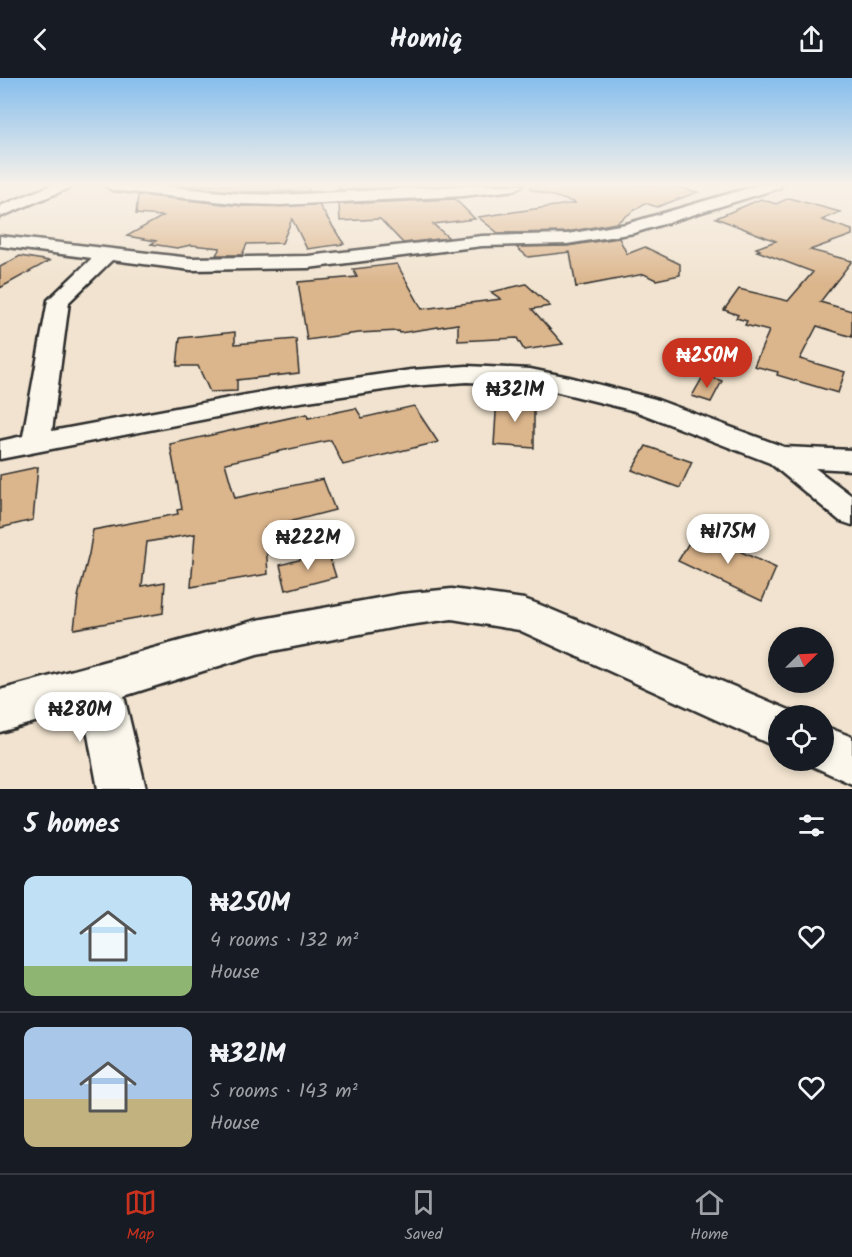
<!DOCTYPE html>
<meta charset="utf-8">
<style>
:root{--surface:#171b24;--page:#242831;--text:#f1f3f6;--muted:#9ea1a6;--line:#363941;--accent:#c8321e}
body{margin:0;font-family:Kalam,sans-serif;background:var(--page);color:var(--text);height:100vh;display:flex;flex-direction:column;font-size:22px;white-space:nowrap}
*{box-sizing:border-box;margin:0}
p{font-size:20px;color:var(--muted)}
.icon{flex:none;width:33px;height:33px;fill:none;stroke:currentColor;stroke-width:2;stroke-linecap:round;stroke-linejoin:round}
.map{position:relative;height:711px;overflow:hidden}
.sheet{display:flex;flex-direction:column;background:var(--surface);flex:1}
.sheet>*{flex:none}
.needle{width:39px;rotate:66deg}
.tools{position:absolute;left:768px;top:549px;display:grid;gap:12px}
.tools a{display:grid;place-items:center;width:66px;height:66px;border-radius:50%;background:var(--surface);box-shadow:0 3px 9px #0003;font-size:30px}
.price{position:absolute;translate:-50% -51px;padding:0 14px;border-radius:21px;background:#fff;color:#222;font-size:20px;line-height:39px;filter:drop-shadow(0 2px 3px #0008)}
.price::after{content:'';position:absolute;left:50%;top:36px;width:18px;height:14px;margin-left:-9px;background:inherit;clip-path:polygon(0 0,100% 0,50% 100%)}
.price.active{background:var(--accent);color:#fff}
ul{padding:0;list-style:none}
li{display:flex;align-items:center;gap:18px;height:150px;padding:0 24px}
li+li{border-top:2px solid var(--line)}
li span{display:grid;place-items:center;flex:none;width:168px;height:120px;border-radius:12px;color:#555}
li>.icon{margin-inline-start:auto}
span .icon{width:72px;height:72px;fill:#fffc;stroke-width:1}
li b{font-size:26px}
h2{display:flex;justify-content:space-between;align-items:center;height:72px;padding:0 24px;font-size:26px}
header{display:flex;justify-content:space-between;align-items:center;height:78px;padding:0 24px;background:var(--surface);font-size:27px;font-weight:800}
.menu{display:flex;justify-content:space-around;align-items:center;height:84px;border-top:2px solid var(--line);background:var(--surface);font-size:16px;color:var(--muted)}
.menu a{display:grid;justify-items:center;gap:3px}
.menu .active{color:var(--accent)}
.map>svg:first-child{display:block}
.building{fill:#dbb58c;stroke:#2b2b2b;stroke-width:1.5}
.lines{fill:none;stroke-linecap:round;stroke-linejoin:round}
.minor-casing{stroke:#2b2b2b;stroke-width:5}
.minor{fill:#fbf7ec;fill-rule:evenodd}
</style>
<header><svg class="icon" aria-label="back" viewBox="0 0 24 24"><path d="M15 5l-7 7 7 7"/></svg>Homiq<svg class="icon" aria-label="share" viewBox="0 0 24 24"><path d="M12 15V3M7 8l5-5 5 5M5 13v7h14v-7"/></svg></header>
<div class="map">
<svg width="852" height="711" viewBox="0 0 852 711">
<rect width="100%" height="100%" fill="#f1e3cf"/>
<filter id="ink" filterUnits="userSpaceOnUse"><feTurbulence type="fractalNoise" baseFrequency=".0167" numOctaves="2"/><feDisplacementMap in="SourceGraphic" scale="12" xChannelSelector="R" yChannelSelector="G"/><feConvolveMatrix kernelMatrix="1 2 1 2 8 2 1 2 1" color-interpolation-filters="sRGB"/></filter>
<g filter="url(#ink)">
<!-- building -->
<path class="building" d="M171 107H305L310 113 243 114Z
M338 107H413V108L339 112Z
M531 107H668L698 114 657 129 645 125 616 145 567 154 498 155 478 139 576 125 530 111Z
M138 117 243 128 319 127 344 166 307 171 292 141 282 165 247 166 242 177H216L220 170 191 167 177 170 151 166 156 163 127 158 163 138 136 136Z
M789 120 840 134 822 142 852 152V157L810 172 852 183 820 224 852 233V259L817 248 800 281 845 294 838 315 777 297 778 294 754 288 769 253 745 247 747 243 736 240 738 237 724 232 739 211 788 223 813 194 757 173 760 172 756 170 776 163 716 140 761 121 776 126Z
M455 121 475 141 433 146 449 160 403 165 380 141 340 143 339 126Z
M619 160 627 176 645 169 680 186V197L656 202 644 196 576 209 570 174 528 179 516 169 567 168Z
M20 178 49 183 0 210V189Z
M397 186 422 231 501 221 491 214 526 206 550 228 532 231 563 266 524 272 517 260 458 263V246L400 255 399 253 358 255 307 262 298 204 357 199 353 191Z
M235 254V266L296 261 299 295 237 302V313L210 314 198 288H177L180 260Z
M704 297 722 303 711 324 692 318Z
M497 319 534 321V370L494 367Z
M414 328 438 364 343 387 331 362 225 385 235 420 323 401 335 432 265 450 268 496 191 509 195 456 147 464 142 508 165 504 163 535 74 551 78 519 89 476 93 452 178 436 177 432 182 431 170 366 307 336 308 340 356 330 362 340Z
M646 368 692 384 680 410 632 392Z
M38 389 33 442 0 450V397Z
M696 453 776 490 762 523 678 483Z
M328 474 336 499 286 512 280 487Z"/>
<g class="lines">
<defs>
<path id="minor" d="M52 107H72L69 110 0 139V128Z
M104 107H151L243 116 280 117 478 107H523L515 112 462 118 280 127 243 126 112 112Z
M759 107H782L779 110 634 155 567 166 482 168 308 190 191 192 112 182 69 224 52 353 273 312 411 292 467 288 530 291 569 299 655 321 784 369 852 372V392L815 390 852 418V447L840 443 770 385 635 333 530 307 467 304 411 308 273 328 0 381V363L23 358 48 222 92 180 0 168V158L191 180 308 178 482 158 567 156 626 146Z
M452 511 524 521 538 526 794 634 795 638H778V670L519 552 452 541 401 548 257 576 124 618 146 711H98L83 630 0 654V612L257 542 401 516Z
M824 648 852 659V706L808 686 806 682H824Z"/>
</defs>
<!-- minor casing -->
<use href="#minor" class="minor-casing"/>
<!-- minor -->
<use href="#minor" class="minor"/>
</g>
</g>
<!-- sky -->
<linearGradient id="sky" x2="0" y2="1"><stop stop-color="#86beed"/><stop offset="0.52" stop-color="#f9f2e9"/><stop offset="1" stop-color="#f9f2e9" stop-opacity="0"/></linearGradient>
<rect width="852" height="206" fill="url(#sky)"/>
</svg>
<div class="tools">
<a><svg class="needle" viewBox="-14 -14 28 28"><path d="M0-13l5 13h-10z" fill="#e53935"/><path d="M0 13l5-13h-10z" fill="#9ea1a6"/></svg></a>
<a><svg class="icon" aria-label="locate" viewBox="0 0 24 24"><circle cx="12" cy="12" r="6"/><path d="M12 2v4M12 18v4M2 12h4M18 12h4"/></svg></a>
</div>
<b class="price active" style="left:707px;top:311px">₦250M</b>
<b class="price" style="left:515px;top:345px">₦321M</b>
<b class="price" style="left:728px;top:487px">₦175M</b>
<b class="price" style="left:308px;top:493px">₦222M</b>
<b class="price" style="left:80px;top:665px">₦280M</b>
</div>
<section class="sheet">
<h2>5 homes<svg class="icon" aria-label="filters" viewBox="0 0 24 24"><path d="M4 7h16M4 17h16"/><circle cx="9" cy="7" r="2"/><circle cx="15" cy="17" r="2"/></svg></h2>
<ul>
<li><span style="background:linear-gradient(#bfe0f5 75%,#8fb573 0)"><svg class="icon" aria-label="home" viewBox="0 0 24 24"><path d="M3 11l9-7 9 7M6 9v11h12V9"/></svg></span><div><b>₦250M</b><p>4 rooms · 132 m²</p><p>House</p></div><svg class="icon" aria-label="heart" viewBox="0 0 24 24"><path d="M12 20l-8-8c-3-5 5-10 8-4 3-6 11-1 8 4z"/></svg></li>
<li><span style="background:linear-gradient(#a9c7e8 60%,#c2b280 0)"><svg class="icon" aria-label="home" viewBox="0 0 24 24"><path d="M3 11l9-7 9 7M6 9v11h12V9"/></svg></span><div><b>₦321M</b><p>5 rooms · 143 m²</p><p>House</p></div><svg class="icon" aria-label="heart" viewBox="0 0 24 24"><path d="M12 20l-8-8c-3-5 5-10 8-4 3-6 11-1 8 4z"/></svg></li>
</ul>
</section>
<nav class="menu">
<a class="active"><svg class="icon" aria-label="map" viewBox="0 0 24 24"><path d="M3 6l6-2 6 2 6-2v14l-6 2-6-2-6 2zM9 4v14M15 6v14"/></svg>Map</a>
<a><svg class="icon" aria-label="saved" viewBox="0 0 24 24"><path d="M7 4h10v16l-5-4-5 4z"/></svg>Saved</a>
<a><svg class="icon" aria-label="home" viewBox="0 0 24 24"><path d="M3 11l9-7 9 7M6 9v11h12V9"/></svg>Home</a>
</nav>
